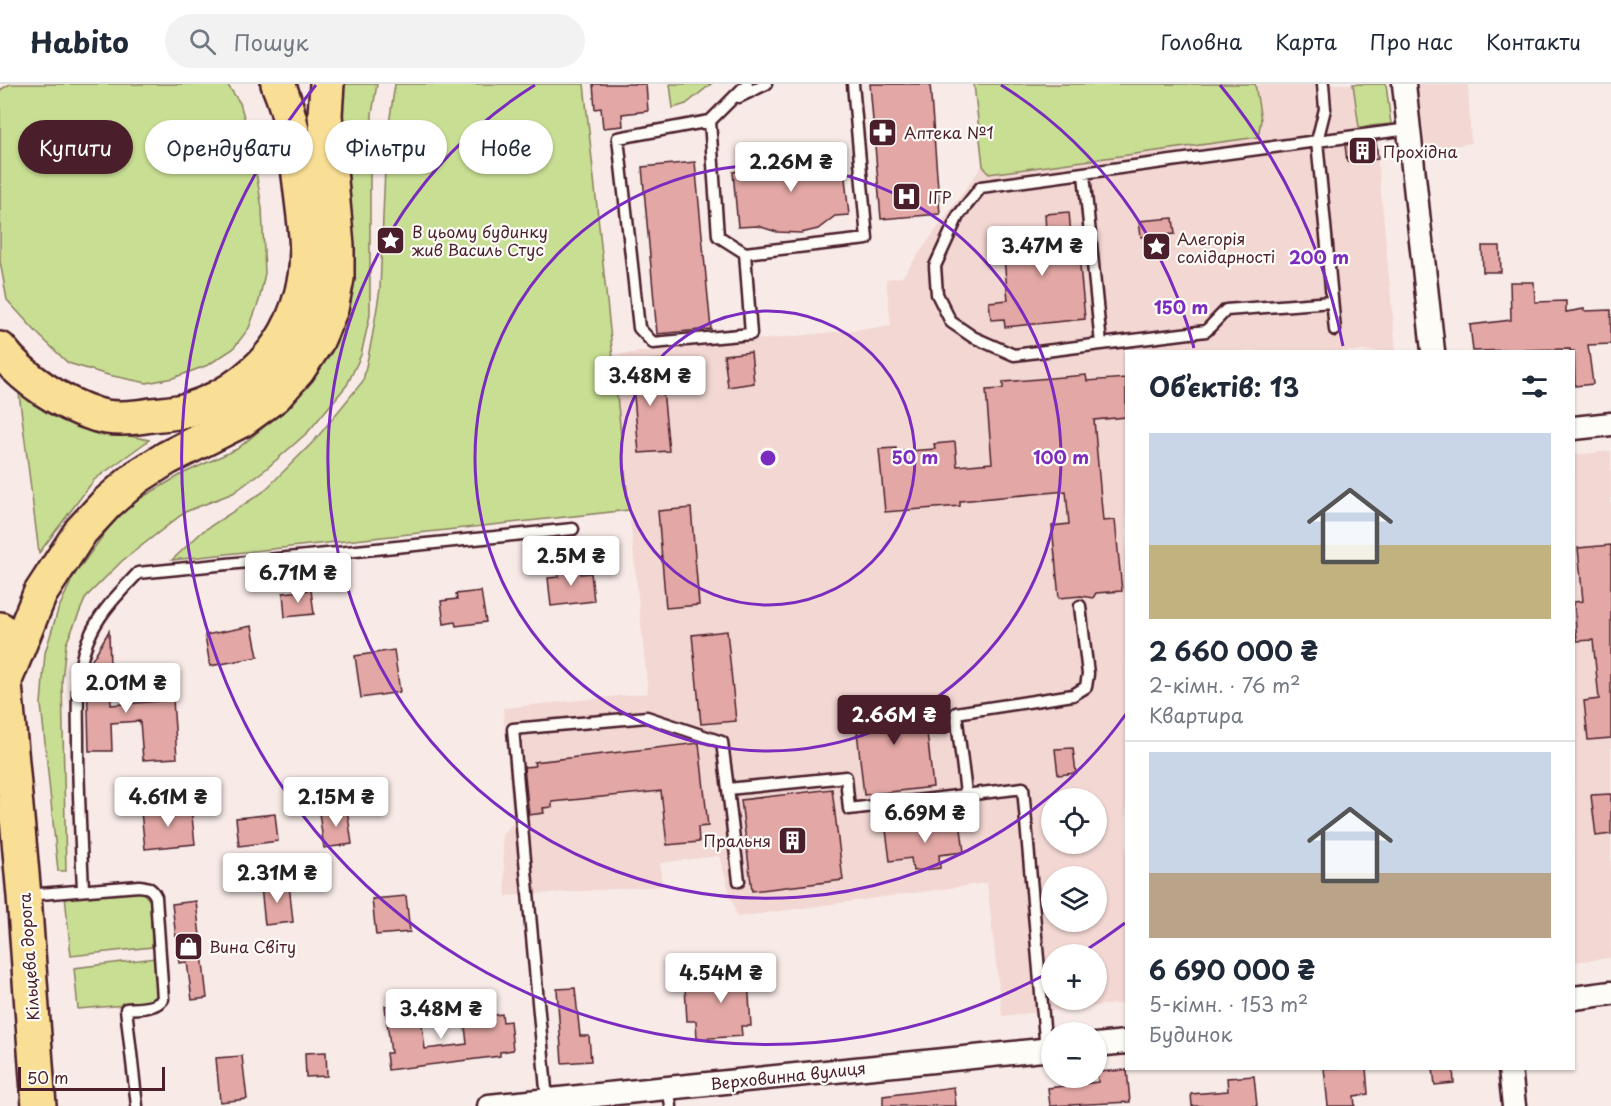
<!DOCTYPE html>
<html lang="uk">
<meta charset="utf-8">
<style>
:root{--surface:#fff;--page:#f2f2f3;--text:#1f2937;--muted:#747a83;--line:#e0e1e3;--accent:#4a1f2b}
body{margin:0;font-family:"Playpen Sans",sans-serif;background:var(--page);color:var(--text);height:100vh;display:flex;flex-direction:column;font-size:22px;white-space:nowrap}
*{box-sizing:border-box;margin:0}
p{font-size:20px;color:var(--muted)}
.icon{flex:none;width:33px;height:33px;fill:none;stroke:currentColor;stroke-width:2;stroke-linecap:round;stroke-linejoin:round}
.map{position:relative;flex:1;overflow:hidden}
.panel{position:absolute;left:1125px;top:266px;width:450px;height:720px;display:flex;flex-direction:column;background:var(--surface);border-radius:0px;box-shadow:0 2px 4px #0004}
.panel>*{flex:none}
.banner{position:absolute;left:18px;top:36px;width:570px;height:54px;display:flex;gap:12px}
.tools{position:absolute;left:1041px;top:704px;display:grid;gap:12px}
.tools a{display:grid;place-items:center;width:66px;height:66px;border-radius:50%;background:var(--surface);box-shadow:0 2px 4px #0004;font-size:30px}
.scale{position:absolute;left:18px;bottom:15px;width:147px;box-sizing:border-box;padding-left:6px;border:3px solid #4a1f2b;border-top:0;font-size:16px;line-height:21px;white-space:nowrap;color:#4a1f2b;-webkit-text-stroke:4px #fdfcf7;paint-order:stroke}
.price{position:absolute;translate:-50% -51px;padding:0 14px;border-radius:6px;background:#fff;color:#222;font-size:20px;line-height:39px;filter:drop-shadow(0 2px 3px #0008)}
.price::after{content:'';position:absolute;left:50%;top:36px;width:18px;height:14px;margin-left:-9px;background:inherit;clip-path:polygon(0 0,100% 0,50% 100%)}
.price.current{background:var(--accent);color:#fff}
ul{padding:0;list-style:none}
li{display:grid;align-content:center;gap:12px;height:318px;padding:0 24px}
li+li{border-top:2px solid var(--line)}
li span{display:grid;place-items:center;height:186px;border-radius:0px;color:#555}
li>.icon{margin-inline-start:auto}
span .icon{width:108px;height:108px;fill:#fffc;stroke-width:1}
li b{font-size:26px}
h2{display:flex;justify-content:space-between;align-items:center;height:72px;padding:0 24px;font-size:26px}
.pill{padding:0 21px;border-radius:27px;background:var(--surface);box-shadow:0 2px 4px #0004;font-size:21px;line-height:54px}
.pill.current{background:var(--accent);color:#fff}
header{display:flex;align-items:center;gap:36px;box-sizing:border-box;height:84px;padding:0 30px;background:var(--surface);border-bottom:2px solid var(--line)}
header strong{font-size:28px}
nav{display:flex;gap:33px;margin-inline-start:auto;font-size:21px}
.search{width:420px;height:54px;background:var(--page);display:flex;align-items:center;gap:15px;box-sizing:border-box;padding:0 21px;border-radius:33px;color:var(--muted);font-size:22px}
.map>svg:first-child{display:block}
.built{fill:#f2d7d3;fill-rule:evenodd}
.green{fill:#c8de93;stroke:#897e5f;stroke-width:1.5}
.building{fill:#e3a8a5;stroke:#4a1f2b;stroke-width:1.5}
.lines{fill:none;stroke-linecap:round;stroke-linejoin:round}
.lane-casing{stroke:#4a1f2b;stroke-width:15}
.street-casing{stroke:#4a1f2b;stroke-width:27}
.primary-casing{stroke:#4a1f2b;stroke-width:38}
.highway-casing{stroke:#4a1f2b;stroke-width:38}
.lane{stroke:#fdfcf7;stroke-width:10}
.street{stroke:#fdfcf7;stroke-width:22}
.primary{stroke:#f9df96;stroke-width:33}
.highway{stroke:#f9df96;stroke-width:33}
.ring{fill:none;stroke:#7b2cbf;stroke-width:3}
.labels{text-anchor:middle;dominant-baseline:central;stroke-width:4.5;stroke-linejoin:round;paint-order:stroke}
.poi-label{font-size:16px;fill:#4a1f2b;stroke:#fdfcf7;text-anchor:start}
.street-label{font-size:16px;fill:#4a1f2b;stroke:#fdfcf7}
.centre{fill:#7b2cbf;stroke:#fdfcf7;stroke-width:3}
.ring-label{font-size:18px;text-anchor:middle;font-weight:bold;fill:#7b2cbf;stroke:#fdfcf7;stroke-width:4.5;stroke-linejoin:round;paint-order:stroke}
</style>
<header>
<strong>Habito</strong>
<div class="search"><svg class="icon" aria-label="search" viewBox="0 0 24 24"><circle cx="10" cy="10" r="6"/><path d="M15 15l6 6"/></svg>Пошук</div>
<nav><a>Головна</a><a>Карта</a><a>Про нас</a><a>Контакти</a></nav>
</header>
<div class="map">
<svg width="1611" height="1022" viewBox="0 0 1611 1022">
<rect width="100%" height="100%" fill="#f8ebe7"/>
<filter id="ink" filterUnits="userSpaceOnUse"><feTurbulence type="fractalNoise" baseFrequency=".0167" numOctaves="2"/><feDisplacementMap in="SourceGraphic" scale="12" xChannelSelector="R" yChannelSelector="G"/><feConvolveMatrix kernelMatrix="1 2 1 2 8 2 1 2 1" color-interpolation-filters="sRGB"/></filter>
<g filter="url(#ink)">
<!-- built -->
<path class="built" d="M974 0H1368L1376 56 1396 267H1126V919L1002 932 987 799 737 833 719 772 660 779 662 802 506 812 502 751 513 739 503 624 648 609 613 271 891 242 886 195 902 193 982 82ZM1052 714H1096V759H1052ZM1052 792H1096V837H1052ZM1052 870H1096V915H1052Z
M1418 0H1468L1471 59 1426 67Z
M1611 367V874L1574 878V371Z"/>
<!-- green -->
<path class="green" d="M10 0H227L240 19 251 58 262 124 265 189 259 217 249 244 233 265 208 281 173 294 147 299 108 291 68 279 39 251 7 216 0 177V6Z
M340 0H377L372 30 370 87V231L361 271 347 301 308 348 266 385 233 409 185 428 122 477 86 513 66 560 62 597 66 787H58L41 620 45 569 58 526 73 493 117 432 141 414 184 389 237 365 292 320 323 279 341 236Z
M395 0H584L629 426 172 476 203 447 263 408 315 356 363 297 372 254 380 205 386 60Z
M670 0H711L686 20 673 24Z
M974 0H1255L1261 36 1258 53 989 90 983 82Z
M1353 0H1386L1391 40 1359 43Z
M18 301 96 345 149 356 94 396 39 469Z
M139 807 145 811 150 817 152 863 71 872 65 812Z
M155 874 158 908 157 915 149 919 78 925 74 884Z"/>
<!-- building -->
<path class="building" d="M593 0H646L648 27 622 30 623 42 603 44 601 24 595 25Z
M870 0H930L940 130 881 135Z
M1376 57 1378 75 1347 78 1345 61Z
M791 67H803L828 77 843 76 849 131 835 132 818 145 801 149 777 148 758 142 738 143 733 88 751 85 779 68Z
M695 78 711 245 657 250 642 83Z
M1069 128 1071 151 1077 150 1085 235 1005 243 1004 235 991 236 989 218 1008 216 1002 154 1046 149 1045 130Z
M1173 134 1175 150 1141 153 1139 137Z
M1482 162H1500L1501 188H1483Z
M1510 198H1534L1535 218 1566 217V228L1584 225V227L1611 226V260L1588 261 1593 300 1575 302 1574 267H1570V265L1473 267 1470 241 1511 236Z
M751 268 754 299 728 303 724 271Z
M660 276 669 367 639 369 631 278Z
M1086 291 1087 297 1126 294V333L1094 336 1103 437 1115 436 1122 507 1096 509 1093 514 1081 512 1059 514 1052 442 1069 440 1066 407 960 417V422L885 428 879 365 896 364V368L935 365 934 360 955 358 957 382 992 379 986 306 1003 305V298Z
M691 424 699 521 666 524 658 427Z
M1611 461V654L1588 656 1584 617 1599 615 1593 556 1577 557 1574 518 1583 517 1578 464Z
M580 482 581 490 591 489 594 517 551 522 548 494 559 493 557 485Z
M311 506 314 530 285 533 283 509Z
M481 507 486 538 456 542 455 538 444 540 441 517 457 515 456 510Z
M252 542 258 573 210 582 205 551Z
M109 547 111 621 173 616 177 674 143 676 140 637 111 639 112 667H89L87 588 89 581Z
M727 547 736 637 701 640 692 551Z
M394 566 400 608 361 614 355 572Z
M923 612 933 703 864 711 854 620Z
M699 659 708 742 698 743 699 758 667 761 661 707 552 718V723L543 724 544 729 529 731 524 683 535 682 534 678Z
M1073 664 1076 689 1058 691 1055 665Z
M832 705 843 796 752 807 741 716Z
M1611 710V750L1596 752 1591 711Z
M191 724 195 760 145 765 141 728Z
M347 725 352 760 324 764 319 729Z
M275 730 278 757 239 762 236 734Z
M960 737 964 768 939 771 940 784 913 787 911 774 890 777 886 746Z
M289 800 293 838 265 841 261 803Z
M406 812 410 848 376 851 372 815Z
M196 817 207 914 192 916 187 878 179 879 172 820Z
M747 882 751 942H741L742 952 697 955 696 937H687L685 903 713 901 712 884Z
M575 904 580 952H589L591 977 562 979 557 905Z
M419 917 425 965 467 960 465 942 488 939 487 932 502 930 503 938 510 937 513 966 500 968V972L388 986 386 969H391L385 922Z
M326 968 327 992 306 993 305 969Z
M242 972 247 1015 220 1018 216 974Z
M1324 984H1366L1368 1010 1354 1012 1355 1022H1328Z
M1433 984H1453L1454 999 1435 1001Z
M1127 986 1130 1018 1050 1022 1048 1004 1098 998 1097 988Z
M1254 992 1257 1022H1192L1191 1010 1228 1007 1227 994Z
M954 1003 956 1022H883V1012Z"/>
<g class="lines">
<defs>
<path id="lane" d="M1323 0 1325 25 1317 57 1409 45
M739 13 766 0
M710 37 718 152 745 169 751 250 653 259 639 244 618 54 710 37 747 0
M1084 90 1101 260 1206 247 1226 226 1332 218
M745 169 867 155 853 0
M1101 260 1014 271 973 253 951 238 937 210 935 182 958 132 981 103 1317 57 1335 246
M728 705 739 797
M966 709 956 629 1073 611 1086 603 1088 590 1080 522
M83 806C81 757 78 708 78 659 78 621 74 582 92 547 103 525 121 507 138 489L573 445
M27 811 139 802C148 803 152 804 156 813L163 915C155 925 138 924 126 925L137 1022
M668 1003 671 1022
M547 1016 513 645 647 633 722 658 728 705 846 693 849 725 1023 704 1046 966"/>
<path id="street" d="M1404 0 1433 267
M1574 344 1611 340
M1574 914 1611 909
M1096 961 1126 958
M1510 984 1514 1022
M489 1022 1052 965"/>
<path id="primary" d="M5 596 40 510 81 447 107 419 137 393 167 374 242 336 275 312 298 286 317 257 331 225 337 194V162L325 31 327 0"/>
<path id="highway" d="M0 265C24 296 60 319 97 331 114 336 134 334 151 331 163 330 176 329 187 326 227 315 266 285 286 249 295 233 302 211 305 193 309 167 305 141 302 116 297 76 294 37 278 0
M0 545 24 812 39 1022"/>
</defs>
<!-- lane casing -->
<use href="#lane" class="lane-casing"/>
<!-- street casing -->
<use href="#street" class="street-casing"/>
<!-- primary casing -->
<use href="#primary" class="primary-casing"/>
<!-- highway casing -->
<use href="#highway" class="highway-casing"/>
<!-- lane -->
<use href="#lane" class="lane"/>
<!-- street -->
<use href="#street" class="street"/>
<!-- primary -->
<use href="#primary" class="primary"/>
<!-- highway -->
<use href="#highway" class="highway"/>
</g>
</g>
<!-- distance rings -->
<g class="ring">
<circle cx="768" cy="374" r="147"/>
<circle cx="768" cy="374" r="293"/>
<path d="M1126 630A440 440 0 1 1 535 1M1001 1A440 440 0 0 1 1194 264"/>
<path d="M1125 839A586 586 0 0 1 1083 868M1048 889A586 586 0 0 1 316 1M1220 1A586 586 0 0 1 1343 262"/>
</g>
<!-- icons -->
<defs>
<symbol id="pharmacy-square" viewBox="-11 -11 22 22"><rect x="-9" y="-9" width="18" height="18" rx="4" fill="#4a1f2b" stroke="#fdfcf7"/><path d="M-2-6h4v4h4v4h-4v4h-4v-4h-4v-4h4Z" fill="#fff"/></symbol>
<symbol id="building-square" viewBox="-11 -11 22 22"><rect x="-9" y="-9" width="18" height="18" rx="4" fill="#4a1f2b" stroke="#fdfcf7"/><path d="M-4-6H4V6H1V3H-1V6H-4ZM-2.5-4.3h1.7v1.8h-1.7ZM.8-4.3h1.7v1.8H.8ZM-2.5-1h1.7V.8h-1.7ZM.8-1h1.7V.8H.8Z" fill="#fff"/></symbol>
<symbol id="hospital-square" viewBox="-11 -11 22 22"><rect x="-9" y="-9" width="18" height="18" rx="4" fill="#4a1f2b" stroke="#fdfcf7"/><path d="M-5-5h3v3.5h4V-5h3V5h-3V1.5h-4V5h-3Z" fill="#fff"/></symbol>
<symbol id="sight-square" viewBox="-11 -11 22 22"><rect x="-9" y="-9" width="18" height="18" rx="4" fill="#4a1f2b" stroke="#fdfcf7"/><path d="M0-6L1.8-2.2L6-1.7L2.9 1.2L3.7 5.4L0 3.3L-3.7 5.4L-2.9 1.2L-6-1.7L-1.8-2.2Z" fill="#fff"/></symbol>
<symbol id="shop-square" viewBox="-11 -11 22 22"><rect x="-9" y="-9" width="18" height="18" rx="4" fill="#4a1f2b" stroke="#fdfcf7"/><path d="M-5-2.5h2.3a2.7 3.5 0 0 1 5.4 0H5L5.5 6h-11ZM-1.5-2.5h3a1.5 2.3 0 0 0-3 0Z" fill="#fff"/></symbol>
</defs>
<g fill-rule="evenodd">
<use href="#pharmacy-square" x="866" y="32" width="33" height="33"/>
<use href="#building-square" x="1346" y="50" width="33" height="33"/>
<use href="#hospital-square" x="890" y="96" width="33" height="33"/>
<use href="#sight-square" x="374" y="140" width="33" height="33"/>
<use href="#sight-square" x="1140" y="146" width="33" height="33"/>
<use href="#building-square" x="776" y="740" width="33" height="33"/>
<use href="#shop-square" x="172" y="846" width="33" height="33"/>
</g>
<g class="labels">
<!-- poi labels -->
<g class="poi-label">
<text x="904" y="48">Аптека №1</text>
<text x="1383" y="67">Прохідна</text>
<text x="928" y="113">ІГР</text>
<text x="412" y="147">В цьому будинку<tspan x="412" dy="18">жив Василь Стус</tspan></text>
<text x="1177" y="154">Алегорія<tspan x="1177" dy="18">солідарності</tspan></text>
<text x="771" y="756" text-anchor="end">Пральня</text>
<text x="209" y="862">Вина Світу</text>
</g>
<!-- street labels -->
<g class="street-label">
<text transform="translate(28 873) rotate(-94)">Кільцева дорога</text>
<text transform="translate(788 991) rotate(-6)">Верховинна вулиця</text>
</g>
</g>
<circle cx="768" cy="374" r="9" class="centre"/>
<g class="ring-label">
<text x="1319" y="180">200 m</text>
<text x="1181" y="230">150 m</text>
<text x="915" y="380">50 m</text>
<text x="1061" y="380">100 m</text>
</g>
</svg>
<div class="tools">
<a><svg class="icon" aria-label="locate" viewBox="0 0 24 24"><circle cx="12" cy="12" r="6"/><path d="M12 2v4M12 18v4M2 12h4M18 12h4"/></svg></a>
<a><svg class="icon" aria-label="layers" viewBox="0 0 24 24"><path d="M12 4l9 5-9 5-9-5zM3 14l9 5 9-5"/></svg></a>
<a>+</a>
<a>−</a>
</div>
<div class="scale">50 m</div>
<b class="price" style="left:791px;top:109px">2.26M ₴</b>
<b class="price" style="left:1042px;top:193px">3.47M ₴</b>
<b class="price" style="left:650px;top:323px">3.48M ₴</b>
<b class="price" style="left:571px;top:503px">2.5M ₴</b>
<b class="price" style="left:298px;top:520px">6.71M ₴</b>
<b class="price" style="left:126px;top:630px">2.01M ₴</b>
<b class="price current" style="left:894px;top:662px">2.66M ₴</b>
<b class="price" style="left:168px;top:744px">4.61M ₴</b>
<b class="price" style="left:336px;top:744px">2.15M ₴</b>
<b class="price" style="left:925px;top:760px">6.69M ₴</b>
<b class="price" style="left:277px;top:820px">2.31M ₴</b>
<b class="price" style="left:721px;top:920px">4.54M ₴</b>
<b class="price" style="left:441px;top:956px">3.48M ₴</b>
<div class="banner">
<a class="pill current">Купити</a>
<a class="pill">Орендувати</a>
<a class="pill">Фільтри</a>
<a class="pill">Нове</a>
</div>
<section class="panel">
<h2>Об’єктів: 13<svg class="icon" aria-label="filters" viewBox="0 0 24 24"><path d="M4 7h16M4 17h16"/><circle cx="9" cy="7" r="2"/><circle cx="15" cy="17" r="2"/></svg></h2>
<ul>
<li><span style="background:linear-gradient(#c9d6e8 60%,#c2b280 0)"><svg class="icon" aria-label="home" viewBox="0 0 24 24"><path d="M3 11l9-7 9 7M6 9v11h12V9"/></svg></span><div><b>2 660 000 ₴</b><p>2-кімн. · 76 m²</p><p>Квартира</p></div></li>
<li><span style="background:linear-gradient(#c9d6e8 65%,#b9a48a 0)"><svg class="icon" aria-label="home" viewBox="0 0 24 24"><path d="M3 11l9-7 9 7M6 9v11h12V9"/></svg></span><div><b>6 690 000 ₴</b><p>5-кімн. · 153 m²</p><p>Будинок</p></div></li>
</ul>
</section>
</div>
